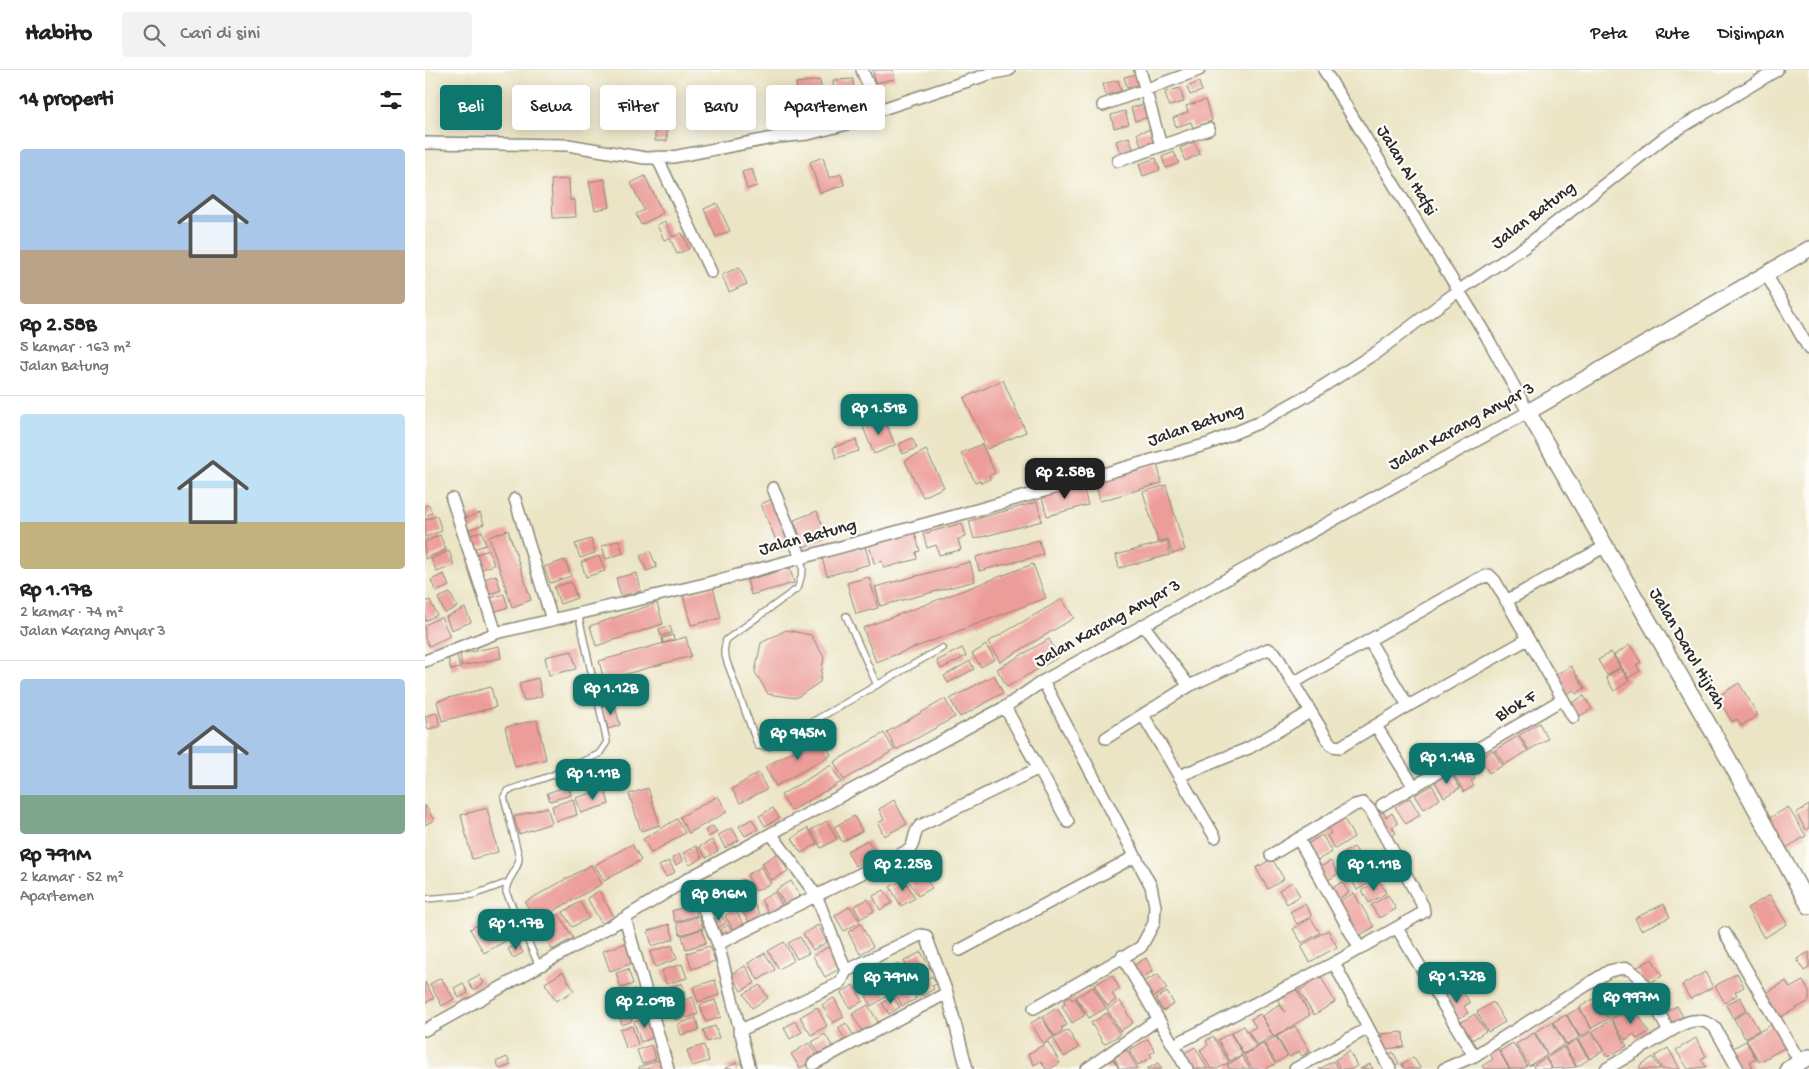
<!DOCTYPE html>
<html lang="id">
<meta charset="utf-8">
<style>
:root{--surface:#fff;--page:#f2f2f2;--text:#202124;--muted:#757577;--line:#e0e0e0;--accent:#0f766e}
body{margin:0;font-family:"Gochi Hand",sans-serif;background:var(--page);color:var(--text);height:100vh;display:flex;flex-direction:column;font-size:19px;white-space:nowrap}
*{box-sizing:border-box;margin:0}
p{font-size:16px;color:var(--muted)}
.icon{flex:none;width:28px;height:28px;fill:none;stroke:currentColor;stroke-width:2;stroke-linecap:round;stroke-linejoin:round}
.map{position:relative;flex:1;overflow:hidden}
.panel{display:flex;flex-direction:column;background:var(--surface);width:425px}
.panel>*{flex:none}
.hud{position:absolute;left:15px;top:15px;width:475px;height:45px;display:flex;gap:10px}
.price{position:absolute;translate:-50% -42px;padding:0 11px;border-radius:10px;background:var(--accent);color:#fff;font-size:16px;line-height:32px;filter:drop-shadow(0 1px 2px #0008)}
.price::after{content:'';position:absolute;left:50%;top:30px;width:15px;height:11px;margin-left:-8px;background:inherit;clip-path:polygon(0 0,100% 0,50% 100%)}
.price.active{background:#222;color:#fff}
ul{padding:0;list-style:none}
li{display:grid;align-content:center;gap:10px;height:265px;padding:0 20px}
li+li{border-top:1px solid var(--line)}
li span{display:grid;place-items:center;height:155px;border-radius:5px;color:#555}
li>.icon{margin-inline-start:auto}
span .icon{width:90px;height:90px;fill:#fffc;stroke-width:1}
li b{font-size:21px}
h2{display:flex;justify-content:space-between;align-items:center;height:60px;padding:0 20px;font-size:21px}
.tag{padding:0 18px;border-radius:5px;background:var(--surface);box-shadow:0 2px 12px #0003;font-size:18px;line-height:45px}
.tag.active{background:var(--accent);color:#fff}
header{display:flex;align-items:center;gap:30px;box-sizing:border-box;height:70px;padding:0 25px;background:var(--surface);border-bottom:1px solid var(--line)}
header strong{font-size:24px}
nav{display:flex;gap:28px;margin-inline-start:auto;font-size:18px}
.search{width:350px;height:45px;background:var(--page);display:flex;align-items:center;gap:12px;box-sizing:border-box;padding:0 18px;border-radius:5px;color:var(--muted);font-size:19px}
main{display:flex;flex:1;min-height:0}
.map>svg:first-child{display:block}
.building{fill:#ec9c99}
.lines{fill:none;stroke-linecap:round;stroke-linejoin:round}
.lane-casing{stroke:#8b8878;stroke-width:8}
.street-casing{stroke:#8b8878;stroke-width:14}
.secondary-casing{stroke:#8b8878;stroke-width:18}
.lane{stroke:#fff;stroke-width:5.5}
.street{stroke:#fff;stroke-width:11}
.secondary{stroke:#fff;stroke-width:15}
.labels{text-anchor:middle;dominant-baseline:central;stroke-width:4.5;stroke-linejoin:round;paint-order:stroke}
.street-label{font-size:18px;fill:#2b2b2b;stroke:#fdfcf7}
</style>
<header>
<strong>Habito</strong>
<div class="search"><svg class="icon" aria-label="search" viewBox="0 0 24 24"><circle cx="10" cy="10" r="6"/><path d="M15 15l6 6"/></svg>Cari di sini</div>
<nav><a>Peta</a><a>Rute</a><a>Disimpan</a></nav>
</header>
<main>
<section class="panel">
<h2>14 properti<svg class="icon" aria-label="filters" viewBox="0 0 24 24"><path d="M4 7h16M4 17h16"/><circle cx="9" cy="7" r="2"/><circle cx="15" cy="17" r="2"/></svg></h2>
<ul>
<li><span style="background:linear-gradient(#a9c7e8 65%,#b9a48a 0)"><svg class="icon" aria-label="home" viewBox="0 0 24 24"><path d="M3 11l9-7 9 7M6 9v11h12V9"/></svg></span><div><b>Rp 2.58B</b><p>5 kamar · 163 m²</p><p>Jalan Batung</p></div></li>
<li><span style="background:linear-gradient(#bfe0f5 70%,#c2b280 0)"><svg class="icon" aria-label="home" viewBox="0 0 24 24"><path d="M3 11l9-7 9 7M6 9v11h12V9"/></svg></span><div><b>Rp 1.17B</b><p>2 kamar · 74 m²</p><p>Jalan Karang Anyar 3</p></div></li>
<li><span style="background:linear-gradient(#a9c7e8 75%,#7fa58c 0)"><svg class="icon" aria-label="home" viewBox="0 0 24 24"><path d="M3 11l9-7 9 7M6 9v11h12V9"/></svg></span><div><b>Rp 791M</b><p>2 kamar · 52 m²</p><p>Apartemen</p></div></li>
</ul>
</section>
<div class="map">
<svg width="1384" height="999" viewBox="0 0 1384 999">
<rect width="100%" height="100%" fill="#fdfcf7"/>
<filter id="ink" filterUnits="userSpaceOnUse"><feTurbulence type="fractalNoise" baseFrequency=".02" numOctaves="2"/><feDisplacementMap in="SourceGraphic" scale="10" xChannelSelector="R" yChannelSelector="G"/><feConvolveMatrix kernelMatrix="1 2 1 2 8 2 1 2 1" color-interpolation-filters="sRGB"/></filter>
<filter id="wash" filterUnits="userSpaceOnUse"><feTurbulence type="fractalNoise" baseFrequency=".0096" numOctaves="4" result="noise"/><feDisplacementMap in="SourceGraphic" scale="20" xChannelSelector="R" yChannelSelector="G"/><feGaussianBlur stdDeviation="1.12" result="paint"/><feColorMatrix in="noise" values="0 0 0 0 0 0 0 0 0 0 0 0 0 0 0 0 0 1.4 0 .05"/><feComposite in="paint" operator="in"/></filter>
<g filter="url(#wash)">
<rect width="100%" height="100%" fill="#ebe5c5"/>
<g id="blocks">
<!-- building -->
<path class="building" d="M448 0H468L470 9 450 13Z
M711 4 714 14 702 18 699 7Z
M428 9 429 29 409 30 408 10Z
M395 10 400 51 376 54 371 13Z
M693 10 696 21 681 25 678 14Z
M774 12 777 21 765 25 762 17Z
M755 18 759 32 744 36 740 22Z
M780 30 787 51 768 58 766 52 751 57 748 48 763 42 761 36Z
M720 34 724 47 710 51 706 38Z
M241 39 242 71H230V52H224L223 40Z
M700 41 704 54 689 58 686 45Z
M727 59 731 71 716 76 712 63Z
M704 67 709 81 696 85 691 71Z
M769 72 775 84 760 91 755 78Z
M749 82 754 93 741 98 737 87Z
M398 87 404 108 416 104 419 115 395 123 385 92Z
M731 88 735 100 718 106 714 94Z
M327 99 332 116 322 119 317 102Z
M220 106 238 143 216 155 211 144 219 140 206 113Z
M144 109 145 130H150L151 147 128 148 126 110Z
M180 109 185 137 170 140 164 112Z
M292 133 305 161 291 167 279 139Z
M240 151 248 167 257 163 264 179 252 184 245 168 239 170 232 155Z
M314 197 322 214 304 222 297 205Z
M578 310 601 362 562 379 539 328Z
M459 348 470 375 449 384 438 357Z
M487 368 492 378 478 384 474 374Z
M431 370 434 381 411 388 408 377Z
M557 374 570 403 564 406 565 409 556 413 555 410 550 412 536 383Z
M501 380 519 417 498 427 480 391Z
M732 394 737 413 675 431 670 412Z
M657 413 663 435 622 446 616 424Z
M741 415 760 480 747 484 743 469 733 472 718 422Z
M349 428 368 475 355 480 336 434Z
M612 432 617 451 549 469 544 451Z
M4 435 7 443 0 445V436Z
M392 441 402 468 379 477 369 450Z
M55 443 59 454 40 461 37 449Z
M12 446 17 461 0 467V450Z
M537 453 541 467 533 469 536 480 514 485 511 475 502 478 498 464Z
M83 460 106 530 87 537 64 467Z
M57 461 61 475 45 480 41 467Z
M490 463 495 481 491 482 492 489 459 498 457 491 449 493 444 475Z
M15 465 21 480 0 489V472Z
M166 469 170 483 155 488 150 474Z
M194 470 198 483 181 489 177 476Z
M614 470 618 485 554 501 551 487Z
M742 471 745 485 694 498 691 485Z
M440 476 445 494 402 506 397 488Z
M64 480 69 495 54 500 49 485Z
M24 481 29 495 12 502 6 489Z
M225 481 232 497 222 501 215 486Z
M174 486 180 501 161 507 156 492Z
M140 490 146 506 125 513 119 497Z
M545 492 550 511 455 536 450 517Z
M608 494 621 528 451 592 438 558Z
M365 498 369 513 326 525 322 510Z
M212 503 216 521 196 526 191 508Z
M19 504 24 516 11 522 6 510Z
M71 505 76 520 62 525 57 510Z
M444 507 453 538 431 544 422 513Z
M146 512 152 528 135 534 129 517Z
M288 517 296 548 266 555 258 525Z
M25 523 32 537 20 543 13 528Z
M79 524 83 537 68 542 63 529Z
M637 529 649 548 575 592 563 572Z
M5 530 12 545 0 551V532Z
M232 533 238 554 171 576 165 556Z
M40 538 46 552 26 560 21 547Z
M16 547 25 566 4 576 0 568V555Z
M245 556 247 563 236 566 234 559Z
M361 560 386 565 399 587 395 612 371 628 343 624 330 602 336 573Z
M248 565 249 570 238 573 237 568Z
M261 567 266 586 179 610 174 591Z
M624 569 634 587 582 617 572 599Z
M561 575 570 589 556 597 547 584Z
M1205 575 1216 592 1211 595 1215 601 1203 608 1189 585Z
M74 576 76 588 37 596 35 584Z
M537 578 541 586 516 599 512 591Z
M147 581 151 599 124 605 120 587Z
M1186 582 1195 597 1182 605 1173 590Z
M32 585 35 598 26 600 23 587Z
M545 591 549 599 523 613 519 606Z
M1146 596 1160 618 1151 624 1149 620 1138 626 1127 607Z
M1196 598 1204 611 1189 621 1181 607Z
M569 605 578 623 535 647 525 629Z
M113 608 117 626 99 631 94 613Z
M1314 613 1333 645 1316 656 1312 649 1307 652 1292 627Z
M66 617 71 637 17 651 12 631Z
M1159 626 1167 639 1151 648 1143 635Z
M520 629 530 647 471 680 462 662Z
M189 632 195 655 183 659 177 636Z
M12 643 15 656 3 659 0 646Z
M112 650 121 689 90 697 80 657Z
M1114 653 1123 669 1104 680 1094 665Z
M459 663 469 680 419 710 409 692Z
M395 666 406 685 351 716 340 697Z
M1093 666 1103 681 1079 695 1070 680Z
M1068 680 1077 696 1064 703 1055 688Z
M1041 694 1050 709 1046 711 1049 716 1039 722 1027 702Z
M406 695 416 712 366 741 356 725Z
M1025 702 1035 718 1019 727 1010 712Z
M333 703 342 719 315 733 307 719Z
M1007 715 1015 729 999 739 990 725Z
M143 716 146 725 125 731 122 723Z
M223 718 235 755 216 761 204 724Z
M180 719 184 734 156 743 151 728Z
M293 726 302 742 264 763 255 747Z
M985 728 995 745 981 754 970 737Z
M148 729 152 745 131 751 127 736Z
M469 730 482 754 459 766 453 753 459 750 454 739Z
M0 735 9 750 0 755Z
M1384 735V758L1381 760 1371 743Z
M122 737 127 753 94 764 89 747Z
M1363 737 1381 766 1361 778 1343 749Z
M62 738 73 782 47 789 36 745Z
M348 738 354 748 340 756 334 746Z
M958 742 961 747 967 743 973 754 967 757 971 763 963 768 950 747Z
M429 746 437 761 417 772 409 757Z
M252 749 260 763 226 783 218 769Z
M327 749 333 759 320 766 314 756Z
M919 749 929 767 910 779 902 766 906 763 903 758Z
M402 751 412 769 396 778 386 760Z
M288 756 292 762 284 767 280 760Z
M307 758 314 770 300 778 293 765Z
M383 758 392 774 376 783 367 768Z
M897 765 907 782 889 792 879 776Z
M287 770 293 781 281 788 274 777Z
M443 770 451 785 430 796 422 781Z
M207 774 216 790 179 811 170 795Z
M271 776 277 788 265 795 258 783Z
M929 777 939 791 925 799 918 783Z
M353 783 363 801 347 810 337 793Z
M254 784 258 791 251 795 247 788Z
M847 789 859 809 843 819 831 798Z
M244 791 250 802 241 807 234 796Z
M906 791 913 804 900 812 892 799Z
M166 795 177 814 110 851 100 832Z
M942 796 950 810 932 820 928 812 933 809 930 803Z
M336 797 346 813 331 821 322 805Z
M496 801 507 818 493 826 483 809Z
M319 809 327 823 315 830 306 816Z
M479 809 490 828 476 836 465 817Z
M954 810 961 823 944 833 937 820Z
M366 811 375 826 360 835 351 820Z
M867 812 875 826 862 834 854 820Z
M917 812 924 823 910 831 904 820Z
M301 815 311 833 296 841 286 824Z
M459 820 467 833 455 840 448 826Z
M174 821 189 847 177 854 162 828Z
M350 822 357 835 344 843 336 830Z
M929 823 949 857 932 867 912 833Z
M963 825 971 839 954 848 946 835Z
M1345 825 1362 854 1339 868 1322 838Z
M443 829 449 841 435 849 429 836Z
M155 832 164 848 147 857 138 842Z
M328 832 336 846 324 852 316 839Z
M268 834 272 845 250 852 247 841Z
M880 834 887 846 872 854 865 842Z
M1239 834 1245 847 1216 860 1210 848Z
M425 836 435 852 419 861 410 846Z
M310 840 320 856 309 861 300 846Z
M77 841 91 865 59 883 45 859Z
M134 844 148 868 127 880 114 856Z
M296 845 301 853 293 858 288 850Z
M274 846 278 858 255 865 252 853Z
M886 848 895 863 877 873 868 859Z
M244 854 249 869 227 876 223 861Z
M436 854 448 877 435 884 423 862Z
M303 855 308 863 300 868 295 860Z
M393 855 402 872 388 880 378 864Z
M277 859 281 873 261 879 257 866Z
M903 860 912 877 885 892 876 876Z
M375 867 384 883 372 889 363 873Z
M204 872 211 892 185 901 178 881Z
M359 872 369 890 354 899 343 881Z
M93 873 98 883 88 888 83 879Z
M247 875 252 889 230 897 225 882Z
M285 876 290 891 267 899 262 883Z
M403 877 416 898 400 907 388 886Z
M496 882 505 898 488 907 479 891Z
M1384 882V898L1379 901 1372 889Z
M340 883 350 900 333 910 323 893Z
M721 888 728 901 713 910 706 897Z
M1227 889 1237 906 1221 915 1211 898Z
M257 894 262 908 241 914 237 900Z
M473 894 479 905 466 912 460 901Z
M320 896 330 913 316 921 306 904Z
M203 899 208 914 196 918 191 903Z
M138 902 149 921 131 931 120 913Z
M1280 902 1288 917 1265 929 1257 915Z
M458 903 463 913 451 919 446 910Z
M1312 903 1319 917 1310 922 1312 925 1300 933 1290 916Z
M733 904 742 919 725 929 716 913Z
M54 905 59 913 48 920 43 911Z
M687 905 695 919 687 923 691 930 682 936 669 915Z
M895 905 910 932 889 945 874 921 882 916 881 913Z
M507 906 512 914 507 916 509 919 497 926 491 915Z
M16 908 29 929 17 936 5 914Z
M290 910 294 925 273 932 268 917Z
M1361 911 1365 918 1378 911 1384 922V931L1352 949 1338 925Z
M0 912 9 928 0 933Z
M38 913 43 923 34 928 29 918Z
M257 913 260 924 245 929 242 918Z
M335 915 343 928 327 938 319 924Z
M428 915 438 931 425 938 416 923Z
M457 917 462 926 446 936 441 926Z
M485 917 491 929 477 936 471 924Z
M668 917 681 938 664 948 651 927Z
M1187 917 1201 940 1185 949 1171 927Z
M1036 918 1045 933 1039 936 1043 943 1029 951 1019 935 1025 932 1021 926Z
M210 919 214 931 197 936 194 924Z
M871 919 885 945 849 967 837 946 855 935 860 942 853 930Z
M742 922 749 934 738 941 731 929Z
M468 926 475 937 464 944 457 933Z
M268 927 273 944 262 948 256 931Z
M645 927 647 930 650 928 660 945 647 953 637 936 640 934 639 930Z
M1315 927 1322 940 1308 948 1301 935Z
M409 928 419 947 408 953 397 935Z
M1170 928 1183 949 1167 958 1155 937Z
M290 930 296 947 281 952 275 935Z
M695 931 708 953 695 961 682 939Z
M1068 932 1080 952 1063 962 1052 942Z
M255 934 259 947 250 950 245 937Z
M443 935 455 955 439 964 427 944Z
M1252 936 1259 949 1243 958 1236 945Z
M392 937 402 956 386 965 375 947Z
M1209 937 1224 962 1212 969 1209 964 1200 970 1187 950Z
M632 938 642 955 636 958 638 961 629 966 618 947Z
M1154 938 1167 960 1155 967 1142 945Z
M203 939 207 951 197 955 193 942Z
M1323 941 1334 960 1320 968 1309 949Z
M682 943 695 965 679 974 666 953Z
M835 944 848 966 832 975 823 961 831 957 826 949Z
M1050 944 1061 961 1044 972 1033 954Z
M1141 945 1154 967 1142 975 1128 952Z
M224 947 230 967 216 972 209 952Z
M616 947 629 967 618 973 606 953Z
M271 948 274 960 256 965 253 954Z
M1186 950 1202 976 1183 987 1168 961Z
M370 951 377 962 365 969 359 958Z
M1127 952 1140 974 1123 985 1110 962Z
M421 953 429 966 421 971 413 958Z
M1348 954 1361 977 1334 992 1321 969Z
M207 956 213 975 201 978 195 959Z
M290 956 294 968 282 972 278 960Z
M819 956 831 977 819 984 806 963Z
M870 956 885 981 877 986 874 981 864 987 852 966Z
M643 960 654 978 639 987 629 969Z
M978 962 979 977 958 979 956 964Z
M1167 962 1178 981 1165 989 1153 970Z
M805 963 818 984 805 991 793 970Z
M1109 963 1122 985 1104 996 1091 974Z
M400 964 409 979 396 987 387 972Z
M788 966 804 992 792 999H786L775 980 783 975 781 971Z
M851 967 862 986 851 993 839 973Z
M1271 968 1281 986 1276 989 1281 997 1263 999 1251 980Z
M723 969 730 981 725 984 727 987 713 995 704 980Z
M1152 970 1164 989 1152 997 1140 977Z
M1321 971 1331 989 1325 992 1328 997 1315 999 1304 980Z
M623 972 635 993 625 999H621L616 991 609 995 603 984Z
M384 973 393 988 375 998 366 984Z
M1088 973 1102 996 1098 999H1085L1075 981Z
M838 974 850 994 841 999H827L819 985Z
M226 975 231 989 217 994 212 980Z
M279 975 284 991 267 996 262 980Z
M770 977 783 999H765L756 985Z
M1139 977 1151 997 1128 999 1121 988Z
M1072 978 1084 999H1059L1057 996 1068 989 1064 983Z
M1243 978 1255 999H1237L1230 986Z
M702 980 713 999H695L689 988Z
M924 981 932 996 927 999H915L910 990Z
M968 982 974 993 966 998 959 987Z
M817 986 825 999H804L802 995Z
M82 987 86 995 75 999 71 992Z
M988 987 996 999H980L977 994Z
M1228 987 1235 999H1216L1214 996Z
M1120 988 1127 999H1110L1108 996Z
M688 989 694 999H671Z
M234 990 236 999H214V997Z
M908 991 913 999H894Z
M312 993 314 999H300V998Z
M733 993 737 999H722Z
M945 994 948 999H935Z"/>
</g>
</g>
<g filter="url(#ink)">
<use href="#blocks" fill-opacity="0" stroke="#8b8878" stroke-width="1"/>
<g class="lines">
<defs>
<path id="lane" d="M376 488 378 500 373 518 301 570 299 581 302 592 333 676 343 677 517 578
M421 546 452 615
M0 829 48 825 81 813
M114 896 81 822C81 807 94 802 94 787L79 727 82 721 128 705 174 684 182 672 153 543"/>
<path id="street" d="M437 0 454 40
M715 0 736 76
M678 35 774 0
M0 73 143 75 220 88 248 87 353 67 383 64 426 53 454 40 564 4 584 0
M232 87 286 202
M693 91 784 59
M1341 204 1384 279
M348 418 376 488
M27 429 71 563
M90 429 127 550
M1081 531 1181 476
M719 556 764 616
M944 570 983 636
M0 591 71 563 280 514 555 439 783 374 833 353 892 320 952 282 1033 221 1101 176 1240 67 1352 0
M868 613 1053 509 1064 505 1070 511 1148 647
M580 637 643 752
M718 645 790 767
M951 656 989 717
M681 668 764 616 843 579 850 583 904 672 908 676 915 677 983 636 1103 569
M754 706 824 678 885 642
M957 735 1138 629
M874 770 935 879
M846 785 930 735 938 733 946 741 998 836 999 842 909 893
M266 807 293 874 325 999
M200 848 243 999
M972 858 1049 986
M1300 863 1375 992
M293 874 484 780C491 773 487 764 495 756L612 699
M535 880 709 787
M697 886 762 999
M421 901 495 865 501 866 522 923 542 999
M609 938 716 877 729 853 730 836 726 816 618 611
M0 960 200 848 266 807 580 637 618 611 1103 342 1062 267 899 0
M314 961 415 913 421 901 391 825 347 765
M749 975 909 893 965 999
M388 994 522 923
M662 999 733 949
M870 999 943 958
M1019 999 1049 986 1184 901C1190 900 1197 897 1203 899 1219 905 1235 946 1244 962
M1181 999 1256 955C1267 949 1281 949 1290 958L1313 999"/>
<path id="secondary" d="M1384 179 1103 342 1304 690 1384 836
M1363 999 1384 987"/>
</defs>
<!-- lane casing -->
<use href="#lane" class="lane-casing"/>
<!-- street casing -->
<use href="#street" class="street-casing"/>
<!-- secondary casing -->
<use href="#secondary" class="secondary-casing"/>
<!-- lane -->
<use href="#lane" class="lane"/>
<!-- street -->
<use href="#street" class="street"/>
<!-- secondary -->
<use href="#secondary" class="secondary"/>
</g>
</g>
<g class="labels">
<!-- street labels -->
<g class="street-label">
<text transform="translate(981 101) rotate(59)">Jalan Al Hafsi</text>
<text transform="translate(1109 146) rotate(-37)">Jalan Batung</text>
<text transform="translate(771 356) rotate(-19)">Jalan Batung</text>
<text transform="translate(1037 357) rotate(-29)">Jalan Karang Anyar 3</text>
<text transform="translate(383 468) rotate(-15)">Jalan Batung</text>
<text transform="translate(683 554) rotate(-29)">Jalan Karang Anyar 3</text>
<text transform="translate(1262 579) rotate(60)">Jalan Darul Hijrah</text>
<text transform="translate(1091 637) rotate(-31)">Blok F</text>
</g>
</g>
</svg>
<b class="price" style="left:454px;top:366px">Rp 1.51B</b>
<b class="price active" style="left:640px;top:430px">Rp 2.58B</b>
<b class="price" style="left:186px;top:646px">Rp 1.12B</b>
<b class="price" style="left:373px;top:691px">Rp 945M</b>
<b class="price" style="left:1022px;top:715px">Rp 1.14B</b>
<b class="price" style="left:168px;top:731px">Rp 1.11B</b>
<b class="price" style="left:478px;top:822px">Rp 2.25B</b>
<b class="price" style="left:949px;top:822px">Rp 1.11B</b>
<b class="price" style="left:294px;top:852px">Rp 816M</b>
<b class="price" style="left:91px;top:881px">Rp 1.17B</b>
<b class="price" style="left:1032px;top:934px">Rp 1.72B</b>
<b class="price" style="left:466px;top:935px">Rp 791M</b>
<b class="price" style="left:1206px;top:955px">Rp 997M</b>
<b class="price" style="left:220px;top:959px">Rp 2.09B</b>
<div class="hud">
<a class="tag active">Beli</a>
<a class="tag">Sewa</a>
<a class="tag">Filter</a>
<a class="tag">Baru</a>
<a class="tag">Apartemen</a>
</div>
</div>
</main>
